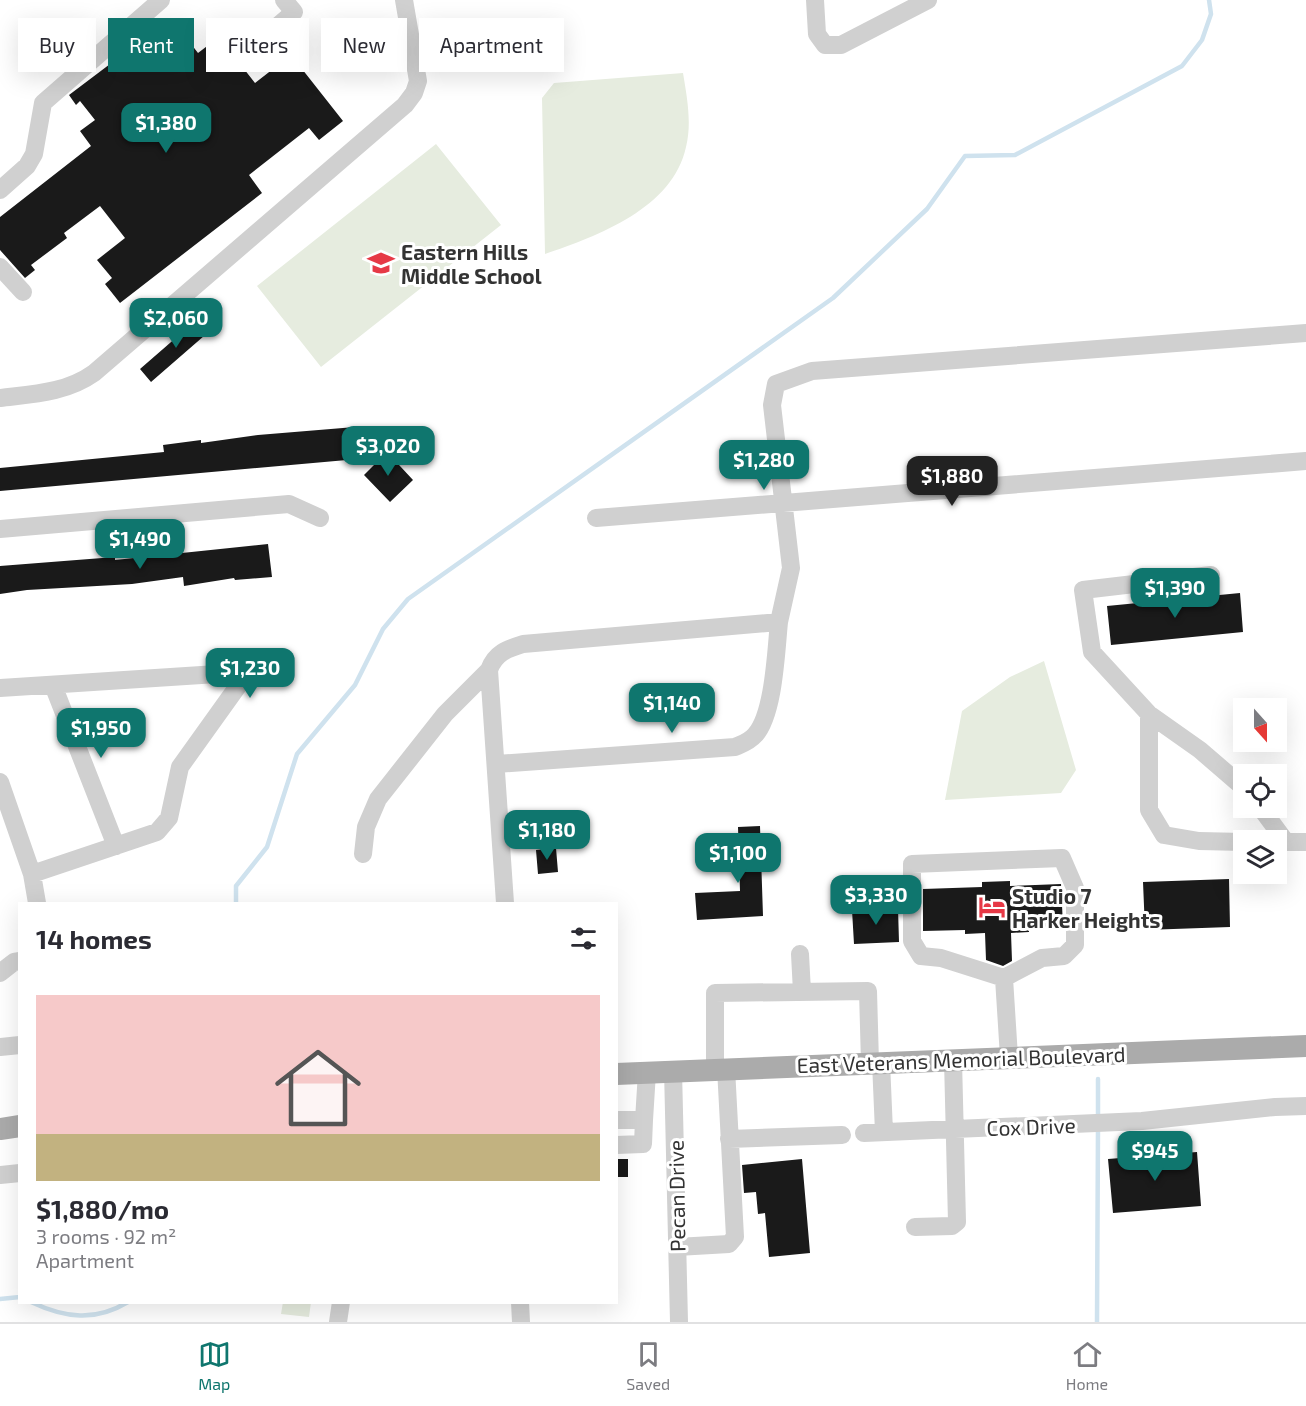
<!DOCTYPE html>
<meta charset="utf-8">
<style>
:root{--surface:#fff;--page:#f7f7f7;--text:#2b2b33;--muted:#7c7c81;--line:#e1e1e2;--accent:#0f766e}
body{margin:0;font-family:"Exo 2",sans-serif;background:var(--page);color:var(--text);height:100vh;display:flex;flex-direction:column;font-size:22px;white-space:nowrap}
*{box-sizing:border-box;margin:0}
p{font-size:20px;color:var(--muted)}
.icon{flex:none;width:33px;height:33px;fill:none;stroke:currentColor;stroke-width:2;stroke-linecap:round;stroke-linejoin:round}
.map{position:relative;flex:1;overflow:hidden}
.panel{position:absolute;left:18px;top:902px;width:600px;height:402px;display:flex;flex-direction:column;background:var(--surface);border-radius:0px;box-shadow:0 6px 24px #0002}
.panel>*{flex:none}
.guide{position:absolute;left:18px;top:18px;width:600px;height:54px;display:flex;gap:12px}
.needle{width:39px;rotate:159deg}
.tools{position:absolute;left:1233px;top:698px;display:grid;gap:12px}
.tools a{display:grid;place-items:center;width:54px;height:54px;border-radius:0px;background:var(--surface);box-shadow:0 6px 24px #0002;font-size:30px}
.price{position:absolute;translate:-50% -51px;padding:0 14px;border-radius:12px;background:var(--accent);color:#fff;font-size:20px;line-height:39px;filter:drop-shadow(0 2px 3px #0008)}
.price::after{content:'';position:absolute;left:50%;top:36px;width:18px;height:14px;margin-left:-9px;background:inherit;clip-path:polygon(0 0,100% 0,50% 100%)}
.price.selected{background:#222;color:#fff}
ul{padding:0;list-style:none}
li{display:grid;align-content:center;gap:12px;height:318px;padding:0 18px}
li span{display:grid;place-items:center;height:186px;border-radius:0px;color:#555}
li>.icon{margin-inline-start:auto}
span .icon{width:108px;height:108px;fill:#fffc;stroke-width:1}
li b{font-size:26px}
h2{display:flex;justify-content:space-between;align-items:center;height:72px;padding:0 18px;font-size:26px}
.chip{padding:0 21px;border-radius:0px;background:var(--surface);box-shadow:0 6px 24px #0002;font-size:21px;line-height:54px}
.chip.selected{background:var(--accent);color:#fff}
.menu{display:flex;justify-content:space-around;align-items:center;height:84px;border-top:2px solid var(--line);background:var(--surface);font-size:16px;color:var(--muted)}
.menu a{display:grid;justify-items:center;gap:3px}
.menu .selected{color:var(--accent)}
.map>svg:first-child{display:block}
.green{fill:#e6ecdf}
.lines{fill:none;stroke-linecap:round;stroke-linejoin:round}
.stream{stroke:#cfe2ee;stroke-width:4.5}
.building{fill:#1a1a1a}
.minor{stroke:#d0d0d0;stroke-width:18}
.major{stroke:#ababab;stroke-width:22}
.labels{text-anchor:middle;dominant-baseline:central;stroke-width:6;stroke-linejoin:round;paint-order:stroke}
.poi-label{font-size:21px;font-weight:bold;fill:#333;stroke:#fff;text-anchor:start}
.street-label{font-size:21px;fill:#333;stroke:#fff}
</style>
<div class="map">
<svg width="1306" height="1322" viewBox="0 0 1306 1322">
<rect width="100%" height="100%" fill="#fff"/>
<!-- green -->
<path class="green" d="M683 73C687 97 692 123 686 147 673 208 598 236 545 254L542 98 554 83Z
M436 144 501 225 321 367 257 286Z
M1044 661 1076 770 1061 793 945 800 962 711 1010 677Z
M283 1302H311L309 1317 281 1314Z"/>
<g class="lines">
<!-- stream -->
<path class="stream" d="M236 903V886L267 847 297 754 355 685 383 629 408 599 833 298 927 209 965 156 1015 155 1182 66 1202 40 1211 14 1209 0
M1098 1118V1079
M0 1299 20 1297
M31 1302C65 1318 95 1322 128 1302
M1097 1322 1098 1127"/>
</g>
<!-- building -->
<path class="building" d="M171 18 198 53 219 37 255 83 291 55 343 121 319 140 309 128 249 175 262 193 120 303 105 284 112 278 97 260 125 238 100 206 64 233 67 238 31 265 35 270 25 278 0 250V217L91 146 80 131 95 120 80 101 76 105 69 95Z
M201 316 212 329 151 382 140 369Z
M355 427 358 459 0 491V468L164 452 163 445 201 440V443L258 435Z
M387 452 413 480 390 502 364 475Z
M268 544 272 577 235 580 234 578 184 586 183 577 132 584 27 590 0 594V566L115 557V560Z
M1240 593 1243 632 1111 645 1107 606Z
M551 816 556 825 517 847 512 838Z
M760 826 763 916 697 920 695 893 740 891 738 827Z
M556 848 558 872 538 874 536 850Z
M1229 879 1230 927 1145 930 1143 882Z
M1010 881V886L1061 884 1063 926 1029 927V932L1011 933 1012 961 1003 966 986 960 985 933 965 934V930L923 931V889L982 887V882Z
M898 908 899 942 854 944 852 910Z
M1197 1152 1201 1206 1113 1213 1108 1159Z
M616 1159H628V1177H616Z
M802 1159 810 1253 769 1257 765 1213 758 1214 756 1192 744 1193 742 1165Z"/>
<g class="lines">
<!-- minor -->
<path class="minor" d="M815 0 817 34 825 45H841L928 0
M245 54 294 12 284 0
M0 190 27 166 34 154 43 103 161 0
M0 267 23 292
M0 398C33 394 66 393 94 373L405 105 414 93 418 81 404 0
M596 518 1306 461
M0 529 289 504 320 518
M53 685 116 846
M0 688 248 672 180 767 169 818 157 832 32 874
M1149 714 1092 652 1083 590 1211 575
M497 764 735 747C742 744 749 742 755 735 774 714 776 651 779 622
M0 782 32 874 37 903
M1244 788 1200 750 1149 714V810L1164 835 1199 841 1244 842
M1260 807 1286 842
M1276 842H1306
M363 854 366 827 378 799 445 714 489 670
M505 903 489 670C495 653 507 649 523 644L779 622 791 568 772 405 776 384 812 371 1306 333
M800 954 802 992
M0 973 14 962 20 961
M1004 978 1042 958 1064 956 1075 945V888L1062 858 912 864V941L921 956 941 958 1004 978 1009 1057
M0 1047 20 1045
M881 1062 884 1132
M715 1069V993L868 991 870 1063
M673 1070 679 1322
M616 1120H644L647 1072
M864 1133 1142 1121 1275 1107 1306 1106
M729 1139 842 1135
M616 1145 643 1144 644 1120
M0 1175 20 1173
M915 1227 952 1226 957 1222 953 1060
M677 1247 729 1244 735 1237 726 1068
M520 1302 521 1322
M338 1322 341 1302"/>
<!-- major -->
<path class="major" d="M616 1074 1306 1046
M0 1129 20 1126"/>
</g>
<!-- icons -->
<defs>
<symbol id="school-bare" viewBox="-9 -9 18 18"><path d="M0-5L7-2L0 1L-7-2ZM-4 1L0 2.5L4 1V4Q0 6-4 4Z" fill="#e63946" stroke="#fff" stroke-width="2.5" paint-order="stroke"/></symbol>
<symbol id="hotel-bare" viewBox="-9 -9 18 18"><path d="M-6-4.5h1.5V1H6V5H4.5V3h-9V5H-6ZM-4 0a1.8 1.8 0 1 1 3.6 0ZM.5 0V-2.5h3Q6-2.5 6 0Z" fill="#e63946" stroke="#fff" stroke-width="2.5" paint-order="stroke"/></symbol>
</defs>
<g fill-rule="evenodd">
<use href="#school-bare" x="362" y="244" width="38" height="38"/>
<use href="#hotel-bare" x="973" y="888" width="38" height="38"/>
</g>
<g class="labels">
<!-- poi labels -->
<g class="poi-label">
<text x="401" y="251">Eastern Hills<tspan x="401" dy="24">Middle School</tspan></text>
<text x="1012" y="895">Studio 7<tspan x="1012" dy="24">Harker Heights</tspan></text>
</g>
<!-- street labels -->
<g class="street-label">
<text transform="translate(961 1059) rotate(-2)">East Veterans Memorial Boulevard</text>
<text transform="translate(1031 1126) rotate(-2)">Cox Drive</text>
<text transform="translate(676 1196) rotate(-91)">Pecan Drive</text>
</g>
</g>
</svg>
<div class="tools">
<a><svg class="needle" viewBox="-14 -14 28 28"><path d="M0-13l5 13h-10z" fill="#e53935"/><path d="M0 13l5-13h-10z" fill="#7c7c81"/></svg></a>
<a><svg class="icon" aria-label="locate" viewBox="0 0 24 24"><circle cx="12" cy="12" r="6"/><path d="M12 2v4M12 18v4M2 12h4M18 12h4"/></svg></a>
<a><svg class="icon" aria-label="layers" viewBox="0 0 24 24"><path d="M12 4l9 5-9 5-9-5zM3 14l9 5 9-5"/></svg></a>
</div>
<b class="price" style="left:166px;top:154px">$1,380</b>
<b class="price" style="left:176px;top:349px">$2,060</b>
<b class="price" style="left:388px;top:477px">$3,020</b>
<b class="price" style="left:764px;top:491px">$1,280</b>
<b class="price selected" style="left:952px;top:507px">$1,880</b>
<b class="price" style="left:140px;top:570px">$1,490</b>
<b class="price" style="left:1175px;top:619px">$1,390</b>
<b class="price" style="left:250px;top:699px">$1,230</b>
<b class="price" style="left:672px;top:734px">$1,140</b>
<b class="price" style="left:101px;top:759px">$1,950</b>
<b class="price" style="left:547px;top:861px">$1,180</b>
<b class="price" style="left:738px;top:884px">$1,100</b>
<b class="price" style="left:876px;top:926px">$3,330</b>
<b class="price" style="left:1155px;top:1182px">$945</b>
<div class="guide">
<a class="chip">Buy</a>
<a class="chip selected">Rent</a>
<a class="chip">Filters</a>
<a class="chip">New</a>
<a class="chip">Apartment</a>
</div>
<section class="panel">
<h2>14 homes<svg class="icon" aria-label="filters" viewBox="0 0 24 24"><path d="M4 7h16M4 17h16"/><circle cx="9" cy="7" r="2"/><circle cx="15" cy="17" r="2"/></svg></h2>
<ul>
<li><span style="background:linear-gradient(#f6c9c9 75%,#c2b280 0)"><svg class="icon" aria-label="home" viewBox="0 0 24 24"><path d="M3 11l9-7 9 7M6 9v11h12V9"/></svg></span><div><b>$1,880/mo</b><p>3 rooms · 92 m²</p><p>Apartment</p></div></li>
</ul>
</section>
</div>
<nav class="menu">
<a class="selected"><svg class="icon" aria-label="map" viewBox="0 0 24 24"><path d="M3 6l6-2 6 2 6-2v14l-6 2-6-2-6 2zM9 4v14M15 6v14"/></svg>Map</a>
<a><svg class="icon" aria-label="saved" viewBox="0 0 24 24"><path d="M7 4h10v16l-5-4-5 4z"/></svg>Saved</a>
<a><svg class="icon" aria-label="home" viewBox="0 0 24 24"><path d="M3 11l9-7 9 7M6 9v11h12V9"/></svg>Home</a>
</nav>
